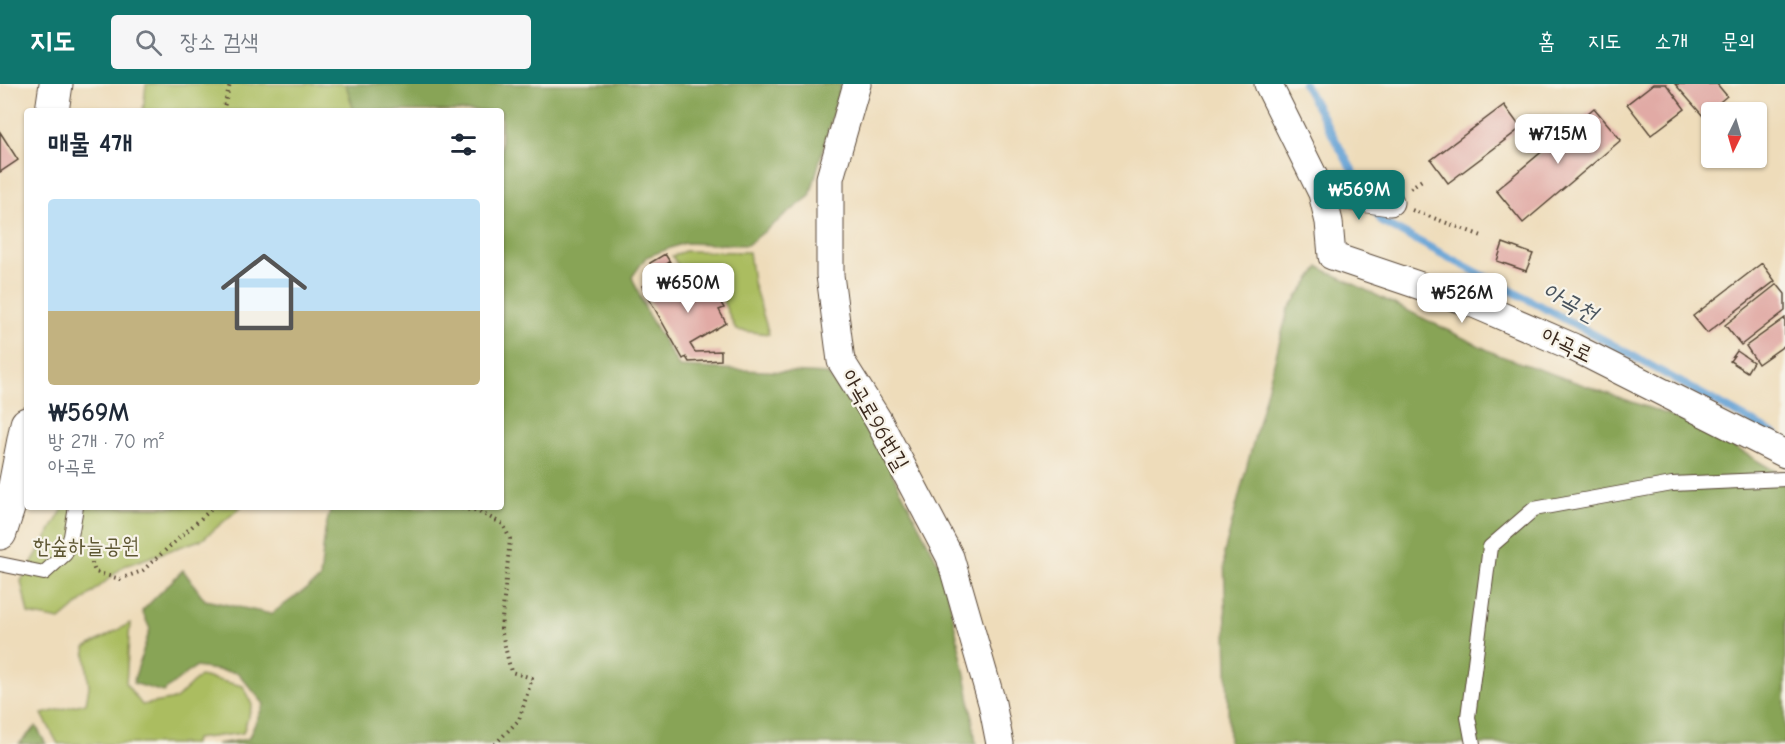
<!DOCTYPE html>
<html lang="ko">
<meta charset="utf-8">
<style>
:root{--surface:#fff;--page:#f6f6f7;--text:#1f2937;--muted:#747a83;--line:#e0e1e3;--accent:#0f766e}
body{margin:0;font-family:"Comic Neue","Poor Story",sans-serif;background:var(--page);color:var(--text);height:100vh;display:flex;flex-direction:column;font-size:22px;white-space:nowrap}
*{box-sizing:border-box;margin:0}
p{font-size:20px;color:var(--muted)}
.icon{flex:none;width:33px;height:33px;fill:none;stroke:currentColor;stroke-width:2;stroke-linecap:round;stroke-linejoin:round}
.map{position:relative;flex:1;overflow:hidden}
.panel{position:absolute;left:24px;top:24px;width:480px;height:402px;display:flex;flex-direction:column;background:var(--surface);border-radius:6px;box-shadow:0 2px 4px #0004}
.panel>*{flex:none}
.needle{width:39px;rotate:185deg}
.buttons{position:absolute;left:1701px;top:18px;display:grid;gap:12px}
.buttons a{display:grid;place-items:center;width:66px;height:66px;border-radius:6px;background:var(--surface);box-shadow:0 2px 4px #0004;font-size:30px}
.price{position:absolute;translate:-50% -51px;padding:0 14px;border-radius:12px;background:#fff;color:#222;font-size:20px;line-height:39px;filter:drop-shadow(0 2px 3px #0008)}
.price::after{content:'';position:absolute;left:50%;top:36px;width:18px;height:14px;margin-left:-9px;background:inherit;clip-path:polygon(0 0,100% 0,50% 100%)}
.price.current{background:var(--accent);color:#fff}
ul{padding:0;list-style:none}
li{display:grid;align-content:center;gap:12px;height:318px;padding:0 24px}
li+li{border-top:2px solid var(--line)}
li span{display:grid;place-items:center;height:186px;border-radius:6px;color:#555}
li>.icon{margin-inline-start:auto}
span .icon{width:108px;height:108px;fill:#fffc;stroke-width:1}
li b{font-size:26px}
h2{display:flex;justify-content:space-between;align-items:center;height:72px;padding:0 24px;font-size:26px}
header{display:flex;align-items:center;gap:36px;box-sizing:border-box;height:84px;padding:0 30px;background:var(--accent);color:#fff}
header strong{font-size:28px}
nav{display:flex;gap:33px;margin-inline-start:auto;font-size:21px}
.search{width:420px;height:54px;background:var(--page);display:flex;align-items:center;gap:15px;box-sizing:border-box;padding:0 21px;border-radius:6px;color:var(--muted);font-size:22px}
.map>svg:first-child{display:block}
.green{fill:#abbd61;stroke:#737440;stroke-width:1.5}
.forest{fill:#88a457;stroke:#62673a;stroke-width:1.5}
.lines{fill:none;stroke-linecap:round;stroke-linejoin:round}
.stream{stroke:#64a1d5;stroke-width:8}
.building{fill:#e1aaa5}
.service-casing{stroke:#564535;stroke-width:16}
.minor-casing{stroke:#564535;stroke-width:29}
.tertiary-casing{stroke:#564535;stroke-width:35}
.path{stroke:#564535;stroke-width:4;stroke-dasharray:1.5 4.5;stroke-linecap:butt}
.service{stroke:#fff;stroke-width:14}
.minor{stroke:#fff;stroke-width:27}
.tertiary{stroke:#fff;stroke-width:33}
.labels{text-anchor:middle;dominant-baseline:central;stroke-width:4.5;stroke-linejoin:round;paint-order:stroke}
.street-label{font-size:22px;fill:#3b2a1e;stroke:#f7f3e8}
.park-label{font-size:22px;fill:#5d5632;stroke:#f7f3e8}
.water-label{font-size:24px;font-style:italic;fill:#49545e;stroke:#f7f3e8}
</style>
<header>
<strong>지도</strong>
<div class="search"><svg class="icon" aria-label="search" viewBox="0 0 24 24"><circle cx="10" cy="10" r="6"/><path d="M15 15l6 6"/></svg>장소 검색</div>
<nav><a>홈</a><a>지도</a><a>소개</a><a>문의</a></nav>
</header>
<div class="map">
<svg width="1785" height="660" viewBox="0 0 1785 660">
<rect width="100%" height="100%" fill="#f7f3e8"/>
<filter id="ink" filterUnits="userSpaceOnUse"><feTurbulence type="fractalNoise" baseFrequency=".0167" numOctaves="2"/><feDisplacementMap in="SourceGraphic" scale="12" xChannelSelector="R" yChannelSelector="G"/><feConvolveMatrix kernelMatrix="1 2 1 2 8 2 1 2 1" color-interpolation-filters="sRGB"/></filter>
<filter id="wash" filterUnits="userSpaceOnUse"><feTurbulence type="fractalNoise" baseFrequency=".008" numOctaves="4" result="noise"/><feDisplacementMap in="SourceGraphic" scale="24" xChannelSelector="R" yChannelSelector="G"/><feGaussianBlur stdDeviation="1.35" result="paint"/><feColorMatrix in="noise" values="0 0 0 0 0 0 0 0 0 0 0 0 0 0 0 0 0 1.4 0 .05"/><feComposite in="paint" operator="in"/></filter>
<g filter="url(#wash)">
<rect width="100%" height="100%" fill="#eedcba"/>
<!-- green -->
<path class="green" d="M146 0H346L354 27H143Z
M685 167 749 168 753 198 769 250 736 246 710 188 704 190 699 181 664 200 659 191 678 181 672 172Z
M64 423H241L203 455 124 482 60 536 28 530 21 497Z
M130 539 126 600 142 621 176 615 200 592 243 602 252 621 243 649 195 655 194 660H58L42 630 86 619 89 603 85 564Z"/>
<!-- forest -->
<path class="forest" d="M346 0H841L810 112 747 161 684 159 646 173 632 193 647 229 679 283 827 290 863 333 944 490 968 605 976 660H217L248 655 264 620 238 589 195 583 163 608 133 599 150 545 142 527 183 486 205 516 271 530 320 495 325 446 331 423H501V27H354Z
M1319 183 1498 271 1695 340 1785 393V660H1229L1224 469 1288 226Z
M36 642 46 660H19Z"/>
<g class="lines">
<!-- stream -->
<path class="stream" d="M1304 0 1364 107
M1373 123 1382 138 1595 251 1776 351"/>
</g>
<g id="blocks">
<!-- building -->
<path class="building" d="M1653 0H1666L1685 25 1651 51 1627 20Z
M1675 0H1717L1727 12 1703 32Z
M1504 21 1521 44 1448 99 1431 76Z
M1594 24 1621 56 1523 139 1496 106Z
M0 48 18 76 0 88Z
M1503 159 1533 170 1526 187 1497 177Z
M665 170 670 178 655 187 650 179Z
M1762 179 1775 197 1707 249 1693 232Z
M697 187 704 199 708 197 724 224 719 226 726 239 690 260 695 268 721 267V276L689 278 686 273 683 275 642 202 654 195 661 208Z
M1777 200 1785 210V227L1741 261 1725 241Z
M1785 234V261L1758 280 1746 262Z
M1737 267 1753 278 1747 288 1730 277Z"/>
</g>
</g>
<g filter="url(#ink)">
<use href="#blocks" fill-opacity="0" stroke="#564535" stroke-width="1.5"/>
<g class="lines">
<defs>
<path id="service" d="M0 480 44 489 65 470 71 452 76 423
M1473 660 1468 633 1490 463 1534 425 1672 400 1785 395"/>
<path id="minor" d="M857 0 830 94V191L841 277 878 336 950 473 992 619 1000 660
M1268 0 1322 109 1329 138 1332 172 1474 220 1573 263 1785 370
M1322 109 1390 118"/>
<path id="tertiary" d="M52 27 56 0
M0 449 15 402 27 340"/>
</defs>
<!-- service casing -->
<use href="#service" class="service-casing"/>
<!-- minor casing -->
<use href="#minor" class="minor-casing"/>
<!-- tertiary casing -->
<use href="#tertiary" class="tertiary-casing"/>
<!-- path -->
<path class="path" d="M223 27 230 0
M1410 104 1422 96
M1412 126 1482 152
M456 423 479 428 503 440 510 455 501 545 511 588 532 594 519 636 495 660
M88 467 95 488 120 495 142 487 214 423"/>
<!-- service -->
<use href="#service" class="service"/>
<!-- minor -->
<use href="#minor" class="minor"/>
<!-- tertiary -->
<use href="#tertiary" class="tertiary"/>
</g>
</g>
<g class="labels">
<!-- street labels -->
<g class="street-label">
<text transform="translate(1567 261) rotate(25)">아곡로</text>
<text transform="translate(875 336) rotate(60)">아곡로96번길</text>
</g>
<!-- park labels -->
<g class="park-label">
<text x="86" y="462">한숲하늘공원</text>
</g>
<!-- water labels -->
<g class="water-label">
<text transform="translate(1570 218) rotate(28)">아곡천</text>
</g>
</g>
</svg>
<div class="buttons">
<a><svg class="needle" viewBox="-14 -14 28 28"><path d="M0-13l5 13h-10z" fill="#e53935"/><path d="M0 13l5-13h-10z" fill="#747a83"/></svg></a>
</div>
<b class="price" style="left:1558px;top:81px">₩715M</b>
<b class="price current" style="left:1359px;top:137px">₩569M</b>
<b class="price" style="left:688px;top:230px">₩650M</b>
<b class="price" style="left:1462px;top:240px">₩526M</b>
<section class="panel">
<h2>매물 4개<svg class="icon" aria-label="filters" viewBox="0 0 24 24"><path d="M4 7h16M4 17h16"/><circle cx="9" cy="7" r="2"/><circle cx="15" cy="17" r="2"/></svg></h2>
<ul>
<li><span style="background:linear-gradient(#bfe0f5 60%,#c2b280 0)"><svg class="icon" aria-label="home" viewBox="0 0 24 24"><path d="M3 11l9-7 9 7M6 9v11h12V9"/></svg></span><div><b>₩569M</b><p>방 2개 · 70 m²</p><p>아곡로</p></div></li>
</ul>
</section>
</div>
